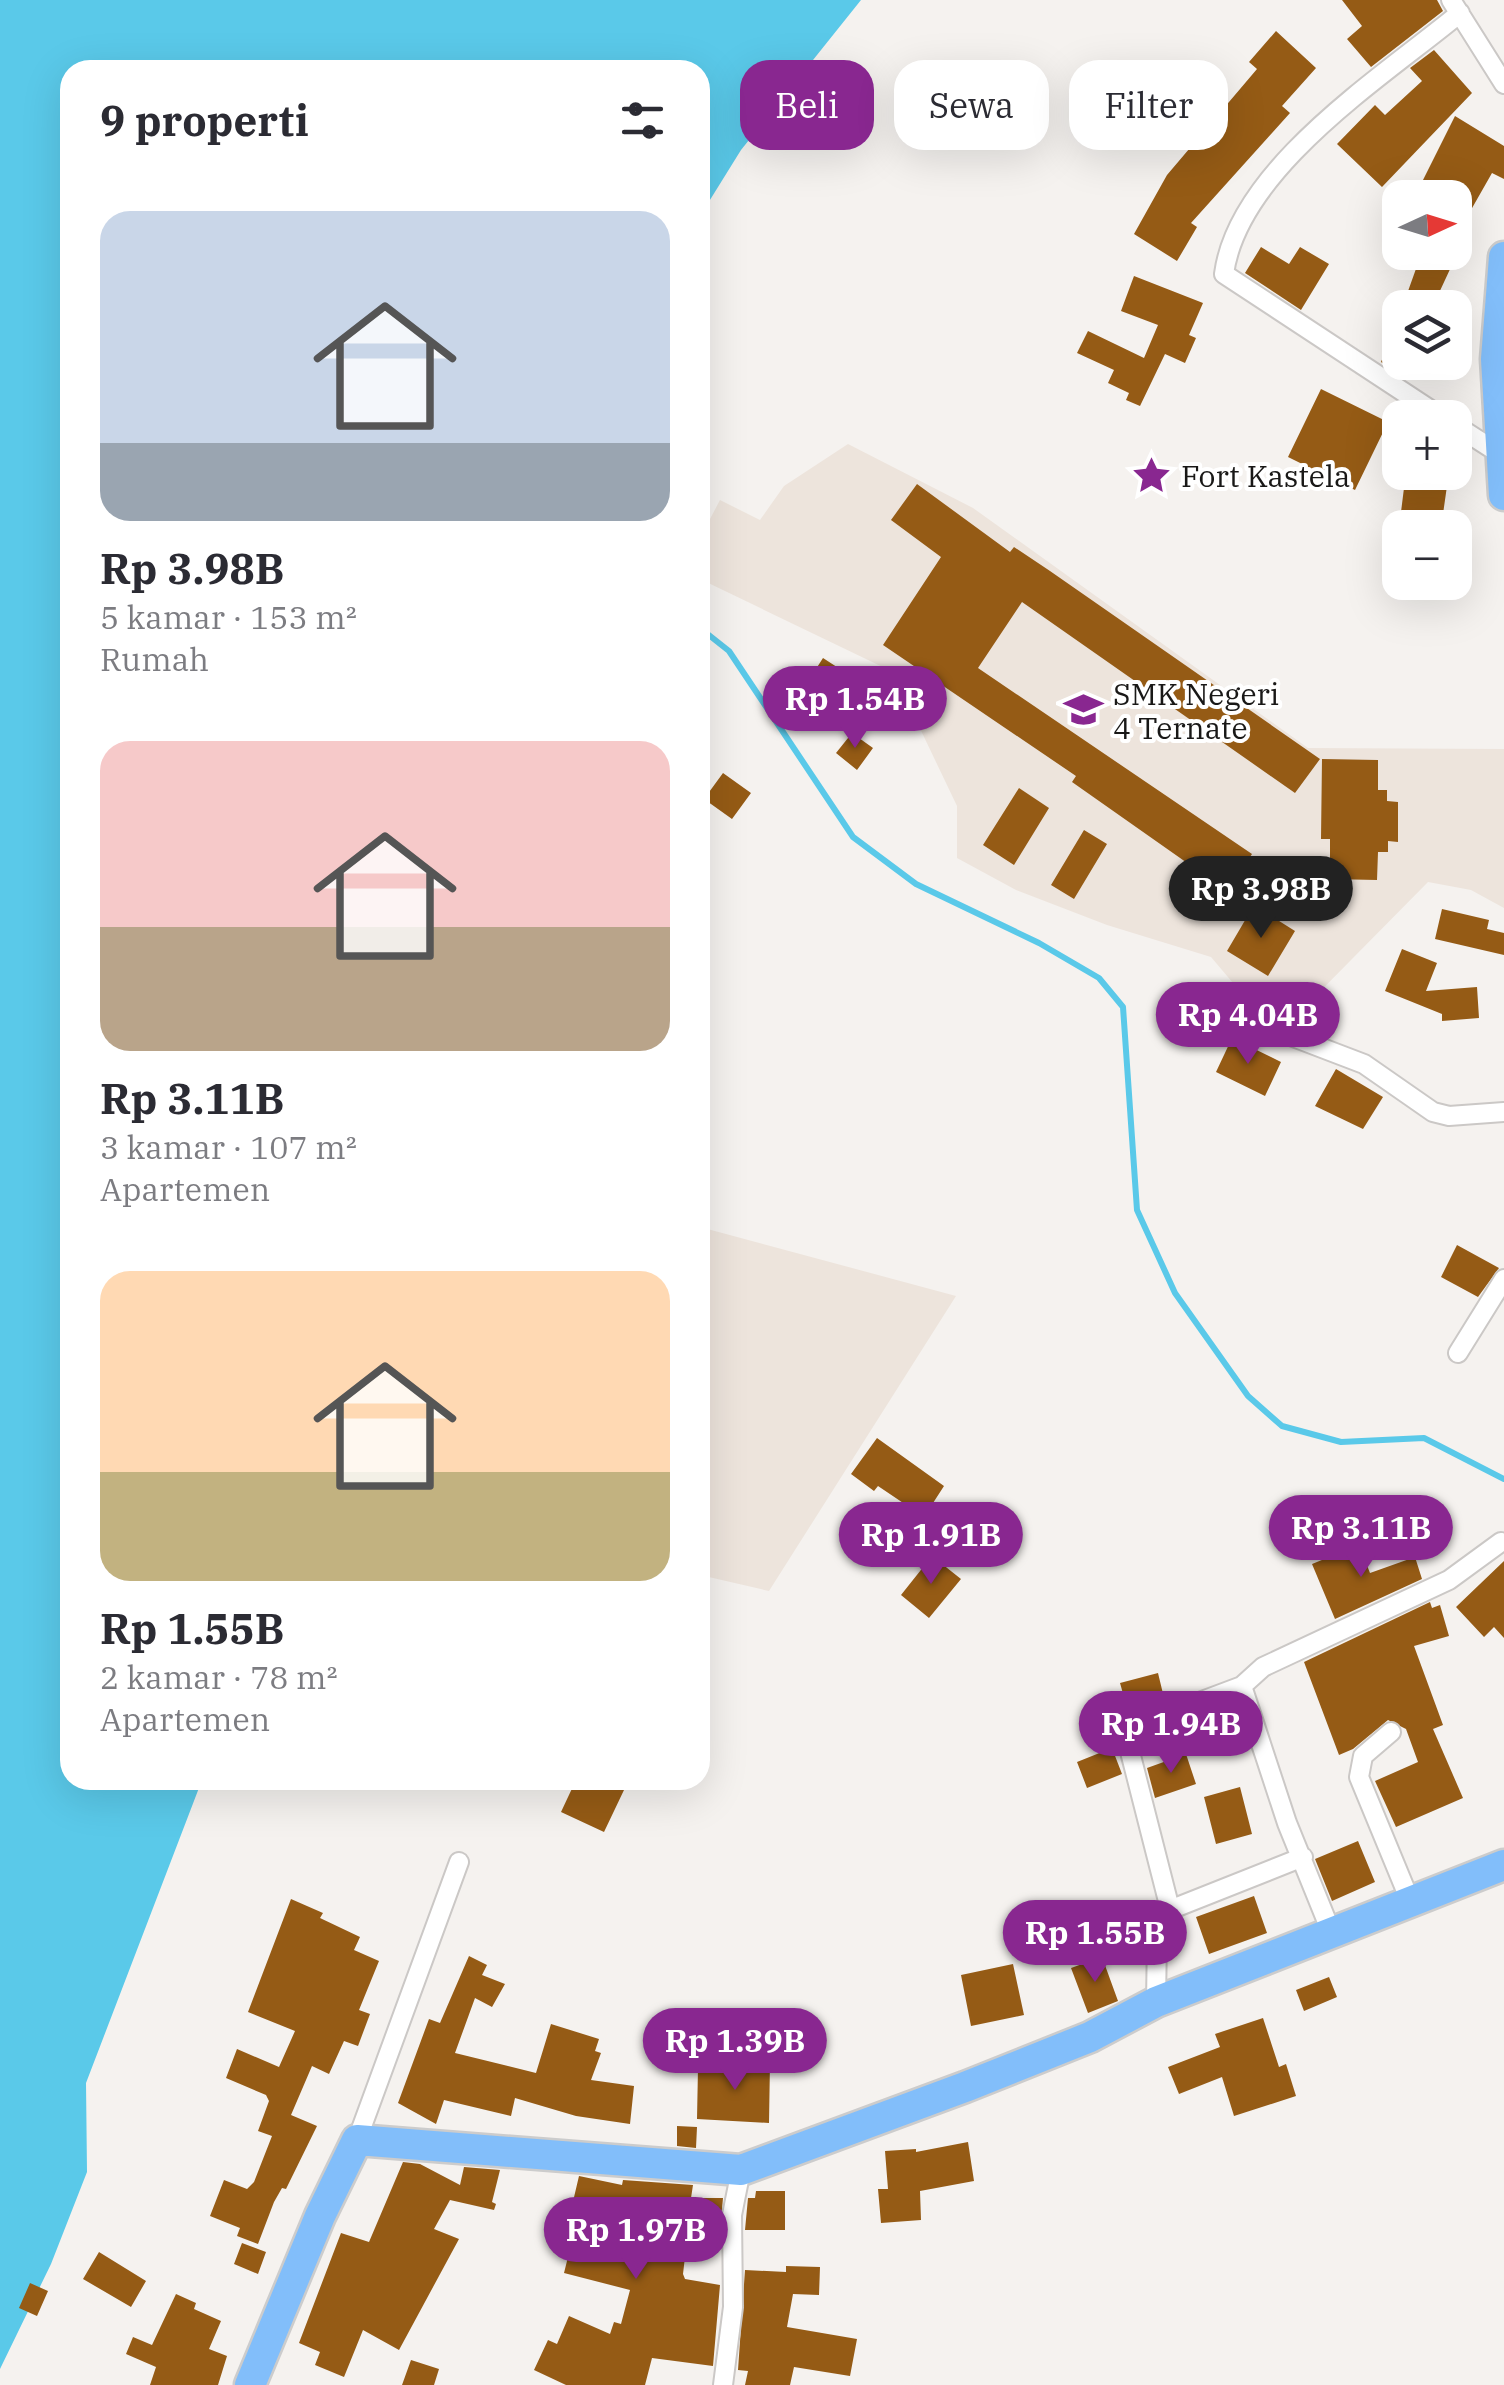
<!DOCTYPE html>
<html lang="id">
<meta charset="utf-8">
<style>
:root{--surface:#fff;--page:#f2f2f3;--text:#2b2b33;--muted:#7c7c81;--accent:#892790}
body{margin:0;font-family:"IBM Plex Serif",serif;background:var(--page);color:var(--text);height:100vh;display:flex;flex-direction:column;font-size:38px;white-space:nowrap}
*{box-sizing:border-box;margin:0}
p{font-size:32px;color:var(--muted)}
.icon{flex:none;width:55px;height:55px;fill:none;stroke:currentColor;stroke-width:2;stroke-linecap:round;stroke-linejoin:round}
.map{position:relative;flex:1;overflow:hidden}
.side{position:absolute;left:60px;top:60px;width:650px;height:1730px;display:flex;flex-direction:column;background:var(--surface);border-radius:30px;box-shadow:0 10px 40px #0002}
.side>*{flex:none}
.guide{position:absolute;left:740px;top:60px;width:612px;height:90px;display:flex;gap:20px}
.needle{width:65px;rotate:86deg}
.fabs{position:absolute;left:1382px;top:180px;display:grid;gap:20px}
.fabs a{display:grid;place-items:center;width:90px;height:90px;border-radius:20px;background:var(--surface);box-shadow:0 10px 40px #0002;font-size:50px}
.price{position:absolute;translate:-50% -85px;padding:0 22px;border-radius:35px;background:var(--accent);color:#fff;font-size:32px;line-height:65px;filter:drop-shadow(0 2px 5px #0008)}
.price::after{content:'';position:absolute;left:50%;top:60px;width:30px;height:22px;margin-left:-15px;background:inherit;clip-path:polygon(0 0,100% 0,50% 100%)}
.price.active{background:#222;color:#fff}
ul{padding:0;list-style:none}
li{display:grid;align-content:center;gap:20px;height:530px;padding:0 40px}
li span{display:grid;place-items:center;height:310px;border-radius:30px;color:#555}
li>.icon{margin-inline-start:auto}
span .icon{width:180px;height:180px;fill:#fffc;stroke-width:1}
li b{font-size:42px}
h2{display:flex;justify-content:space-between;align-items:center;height:120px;padding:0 40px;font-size:42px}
.chip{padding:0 35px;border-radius:30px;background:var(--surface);box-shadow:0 10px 40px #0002;font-size:35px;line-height:90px}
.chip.active{background:var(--accent);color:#fff}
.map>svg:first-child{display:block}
.built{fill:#ede4dc}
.water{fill:#5ac9e9}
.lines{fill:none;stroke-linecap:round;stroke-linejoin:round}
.stream{stroke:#5ac9e9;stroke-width:6}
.building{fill:#955b15}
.minor-casing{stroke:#cbc8c6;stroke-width:22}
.trunk-casing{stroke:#ccc;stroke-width:35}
.minor{stroke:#fff;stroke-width:18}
.trunk{stroke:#82befa;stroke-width:30}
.labels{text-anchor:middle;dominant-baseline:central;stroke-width:8;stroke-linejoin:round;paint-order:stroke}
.poi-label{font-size:30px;fill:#191817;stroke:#fff;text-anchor:start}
</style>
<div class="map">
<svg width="1504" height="2385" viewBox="0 0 1504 2385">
<rect width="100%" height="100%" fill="#f5f2ef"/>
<!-- built -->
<path class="built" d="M848 444 973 508 1308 748 1504 749V908L1471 890 1428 882 1277 1035 1211 957 1107 925 1016 890 957 858V806L893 672 700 579V538L720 500 760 520 784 486Z
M700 1227 956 1296 769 1591 700 1575Z"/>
<!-- water -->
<path class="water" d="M0 0H861L741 150 700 216V70H70V1780H202L86 2083 87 2172 51 2264 0 2369Z"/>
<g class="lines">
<!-- stream -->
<path class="stream" d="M700 628 729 651 853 837 916 884 1039 943 1099 978 1123 1007 1137 1210 1175 1293 1248 1396 1282 1426 1341 1442 1424 1438 1504 1479"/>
</g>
<!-- building -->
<path class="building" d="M1342 0H1437L1443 11 1371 67 1347 39 1362 26Z
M1276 31 1316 68 1282 106 1290 113 1191 223 1197 227 1177 261 1134 234 1167 175 1257 69 1249 62Z
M1434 50 1472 93 1382 187 1337 144 1375 105 1385 115 1422 81 1410 68Z
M962 62 989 80 962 122 934 104Z
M1455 116 1504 146V179L1492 173 1455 238V198H1414Z
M1261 247 1289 264 1300 247 1329 264 1301 310 1245 273Z
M1422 252H1458L1432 308H1402Z
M1134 276 1203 303 1189 335 1196 338 1185 363 1165 354 1140 406 1126 400 1129 393 1108 383 1114 370 1077 353 1088 331 1144 358 1158 325 1121 311Z
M1399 318H1400V375L1381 362Z
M1321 389 1388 422 1355 490 1288 457Z
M1405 480 1447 486 1441 528H1399Z
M917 484 1010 552 1014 547 1050 571 1320 759 1295 793 1022 602 978 668 1252 854 1227 891 1072 782 1076 776 883 645 941 557 891 520Z
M823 658 843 671 827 696 807 683Z
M852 733 873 748 857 770 836 753Z
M1322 759 1378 760V790H1387V801L1398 802V842L1388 841V852H1378L1377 880 1330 879V839H1321Z
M723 773 751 793 732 819 704 799Z
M1019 788 1049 808 1014 865 983 845Z
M1084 830 1107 844 1074 899 1051 885Z
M1254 905 1295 931 1268 976 1227 951Z
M1442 909 1489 920 1487 929 1504 933V955L1435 939Z
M1402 949 1437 963 1426 991 1477 987 1479 1018 1442 1021V1014L1385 991Z
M1232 1038 1281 1062 1265 1096 1216 1072Z
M1336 1069 1383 1097 1363 1129 1315 1106Z
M1457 1245 1499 1268 1478 1297 1441 1277Z
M877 1438 944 1486 924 1517 878 1486 874 1491 851 1474Z
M1359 1545 1370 1573 1415 1557 1422 1579 1335 1619 1312 1564Z
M932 1556 961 1579 929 1618 901 1595Z
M1504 1561V1638L1494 1627 1484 1637 1456 1607Z
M1430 1602 1432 1608 1440 1605 1449 1636 1414 1646 1443 1725 1433 1729 1463 1798 1396 1827 1375 1781 1418 1762 1406 1729 1388 1720 1353 1749 1339 1755 1304 1662Z
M1158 1673 1165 1702 1129 1715 1120 1683Z
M1112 1748 1122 1774 1087 1788 1077 1762Z
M1186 1754 1196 1784 1155 1798 1147 1768Z
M576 1780H603L624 1790 604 1832 561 1812Z
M1240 1787 1252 1834 1216 1844 1204 1797Z
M1358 1841 1375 1882 1332 1901 1315 1859Z
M1254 1896 1267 1933 1209 1954 1196 1917Z
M291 1899 323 1913 320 1918 360 1937 354 1950 379 1961 359 2010 370 2014 358 2046 344 2041 329 2074 312 2066 291 2115 317 2126 286 2189 282 2188 274 2202 258 2244 237 2236 240 2228 210 2216 224 2180 247 2189 254 2182 272 2136 258 2131 269 2101 266 2095 226 2078 237 2049 279 2067 295 2031 248 2012Z
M469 1956 487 1965 482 1975 505 1984 492 2007 475 1998 455 2053 536 2073 551 2024 599 2039 595 2051 601 2053 591 2080 634 2086 630 2124 576 2116 515 2098 511 2116 444 2100 436 2124 398 2103 429 2019 440 2023Z
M1102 1957 1118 2001 1088 2013 1071 1968Z
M1013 1964 1024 2015 971 2026 961 1975Z
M1329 1977 1337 1997 1304 2011 1296 1990Z
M1263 2018 1279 2067 1286 2064 1296 2096 1234 2116 1222 2077 1179 2094 1168 2067 1220 2047 1215 2034Z
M736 2061 770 2062 769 2123 697 2119 698 2068 736 2069Z
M677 2126 697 2127 696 2148 677 2146Z
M968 2142 974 2181 920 2191 921 2220 881 2223 878 2189H888L885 2151 916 2149V2152Z
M403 2162 420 2164 460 2185 464 2167 500 2170 492 2202 496 2204 494 2210 450 2200 434 2229 459 2239 399 2350 363 2330 344 2377 315 2365 320 2352 299 2343 341 2233 369 2242Z
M579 2176 622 2185 623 2180 693 2185 691 2198H723L720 2232 688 2231 683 2274 685 2279 720 2285 713 2366 652 2358 645 2385H566L534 2370 548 2340 557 2344 569 2316 610 2334 614 2322 621 2324 630 2290 564 2273 572 2241 556 2237 563 2208 571 2210Z
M756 2191H785V2230H745L748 2198H755Z
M242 2243 266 2252 258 2274 234 2264Z
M99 2252 146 2281 131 2307 83 2279Z
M786 2266 820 2267 819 2295 793 2294 787 2327 857 2339 850 2376 794 2367 790 2385H745L748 2371 738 2370 745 2270 786 2272Z
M30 2283 48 2291 37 2316 19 2308Z
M176 2294 196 2303 194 2309 221 2321 209 2349 227 2356 218 2385H150L156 2367 126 2354 133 2337 152 2345Z
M411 2360 439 2369 434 2385H402Z"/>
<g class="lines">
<defs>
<path id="minor" d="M1451 0 1504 84
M1443 418 1224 274C1238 168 1384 76 1460 13
M1455 425 1500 454
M1288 1035 1364 1064 1433 1112 1449 1116 1504 1112
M1458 1353 1504 1279
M1391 1732 1363 1756 1359 1777 1411 1903
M1167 1911 1303 1857
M1332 1934 1287 1823 1242 1686 1263 1667 1449 1580 1501 1542
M1156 2002 1157 1936 1169 1905 1127 1740 1154 1719 1242 1686
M357 2140 459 1862
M723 2385 733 2307 732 2215 741 2170"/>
<path id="trunk" d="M1504 257 1496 359 1504 495
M250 2385 320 2216 357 2140 741 2170 965 2087 1090 2037 1156 2002 1504 1865"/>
</defs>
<!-- minor casing -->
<use href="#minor" class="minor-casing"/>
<!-- trunk casing -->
<use href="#trunk" class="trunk-casing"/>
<!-- minor -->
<use href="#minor" class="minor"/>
<!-- trunk -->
<use href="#trunk" class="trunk"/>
</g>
<!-- icons -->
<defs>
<symbol id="sight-bare" viewBox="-9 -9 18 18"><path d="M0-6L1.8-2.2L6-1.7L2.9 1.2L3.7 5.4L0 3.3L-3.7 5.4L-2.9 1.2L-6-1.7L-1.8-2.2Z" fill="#892790" stroke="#fff" stroke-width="2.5" paint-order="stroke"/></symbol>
<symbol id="school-bare" viewBox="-9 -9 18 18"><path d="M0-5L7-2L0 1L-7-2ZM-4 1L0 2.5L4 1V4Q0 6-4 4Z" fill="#892790" stroke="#fff" stroke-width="2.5" paint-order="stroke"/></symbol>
</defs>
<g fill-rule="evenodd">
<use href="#sight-bare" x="1124" y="448" width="55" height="55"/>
<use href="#school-bare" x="1056" y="682" width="55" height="55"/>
</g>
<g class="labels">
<!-- poi labels -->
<g class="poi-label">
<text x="1181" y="475">Fort Kastela</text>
<text x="1113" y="693">SMK Negeri<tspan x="1113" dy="34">4 Ternate</tspan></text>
</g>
</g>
</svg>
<div class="fabs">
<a><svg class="needle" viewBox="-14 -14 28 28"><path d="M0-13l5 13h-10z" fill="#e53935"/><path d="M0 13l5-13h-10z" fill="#7c7c81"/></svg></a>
<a><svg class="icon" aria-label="layers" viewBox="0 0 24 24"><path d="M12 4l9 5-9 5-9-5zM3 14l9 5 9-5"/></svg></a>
<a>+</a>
<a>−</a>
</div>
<b class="price" style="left:855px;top:751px">Rp 1.54B</b>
<b class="price active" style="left:1261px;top:941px">Rp 3.98B</b>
<b class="price" style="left:1248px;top:1067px">Rp 4.04B</b>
<b class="price" style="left:1361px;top:1580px">Rp 3.11B</b>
<b class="price" style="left:931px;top:1587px">Rp 1.91B</b>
<b class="price" style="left:1171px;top:1776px">Rp 1.94B</b>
<b class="price" style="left:1095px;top:1985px">Rp 1.55B</b>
<b class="price" style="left:735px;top:2093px">Rp 1.39B</b>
<b class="price" style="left:636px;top:2282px">Rp 1.97B</b>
<div class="guide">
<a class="chip active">Beli</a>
<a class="chip">Sewa</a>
<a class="chip">Filter</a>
</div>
<section class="side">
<h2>9 properti<svg class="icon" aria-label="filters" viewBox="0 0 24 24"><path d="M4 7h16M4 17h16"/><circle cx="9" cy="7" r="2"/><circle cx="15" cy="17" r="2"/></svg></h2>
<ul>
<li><span style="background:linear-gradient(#c9d6e8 75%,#9aa5b1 0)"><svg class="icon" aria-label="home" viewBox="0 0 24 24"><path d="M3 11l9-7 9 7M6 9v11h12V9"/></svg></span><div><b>Rp 3.98B</b><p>5 kamar · 153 m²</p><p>Rumah</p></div></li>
<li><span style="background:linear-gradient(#f6c9c9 60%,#b9a48a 0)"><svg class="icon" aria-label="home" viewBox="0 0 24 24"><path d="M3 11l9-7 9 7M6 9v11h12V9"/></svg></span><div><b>Rp 3.11B</b><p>3 kamar · 107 m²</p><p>Apartemen</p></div></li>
<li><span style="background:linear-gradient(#ffd9b3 65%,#c2b280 0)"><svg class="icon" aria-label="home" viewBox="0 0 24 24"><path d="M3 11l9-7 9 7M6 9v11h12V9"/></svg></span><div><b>Rp 1.55B</b><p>2 kamar · 78 m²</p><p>Apartemen</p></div></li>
</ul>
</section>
</div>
